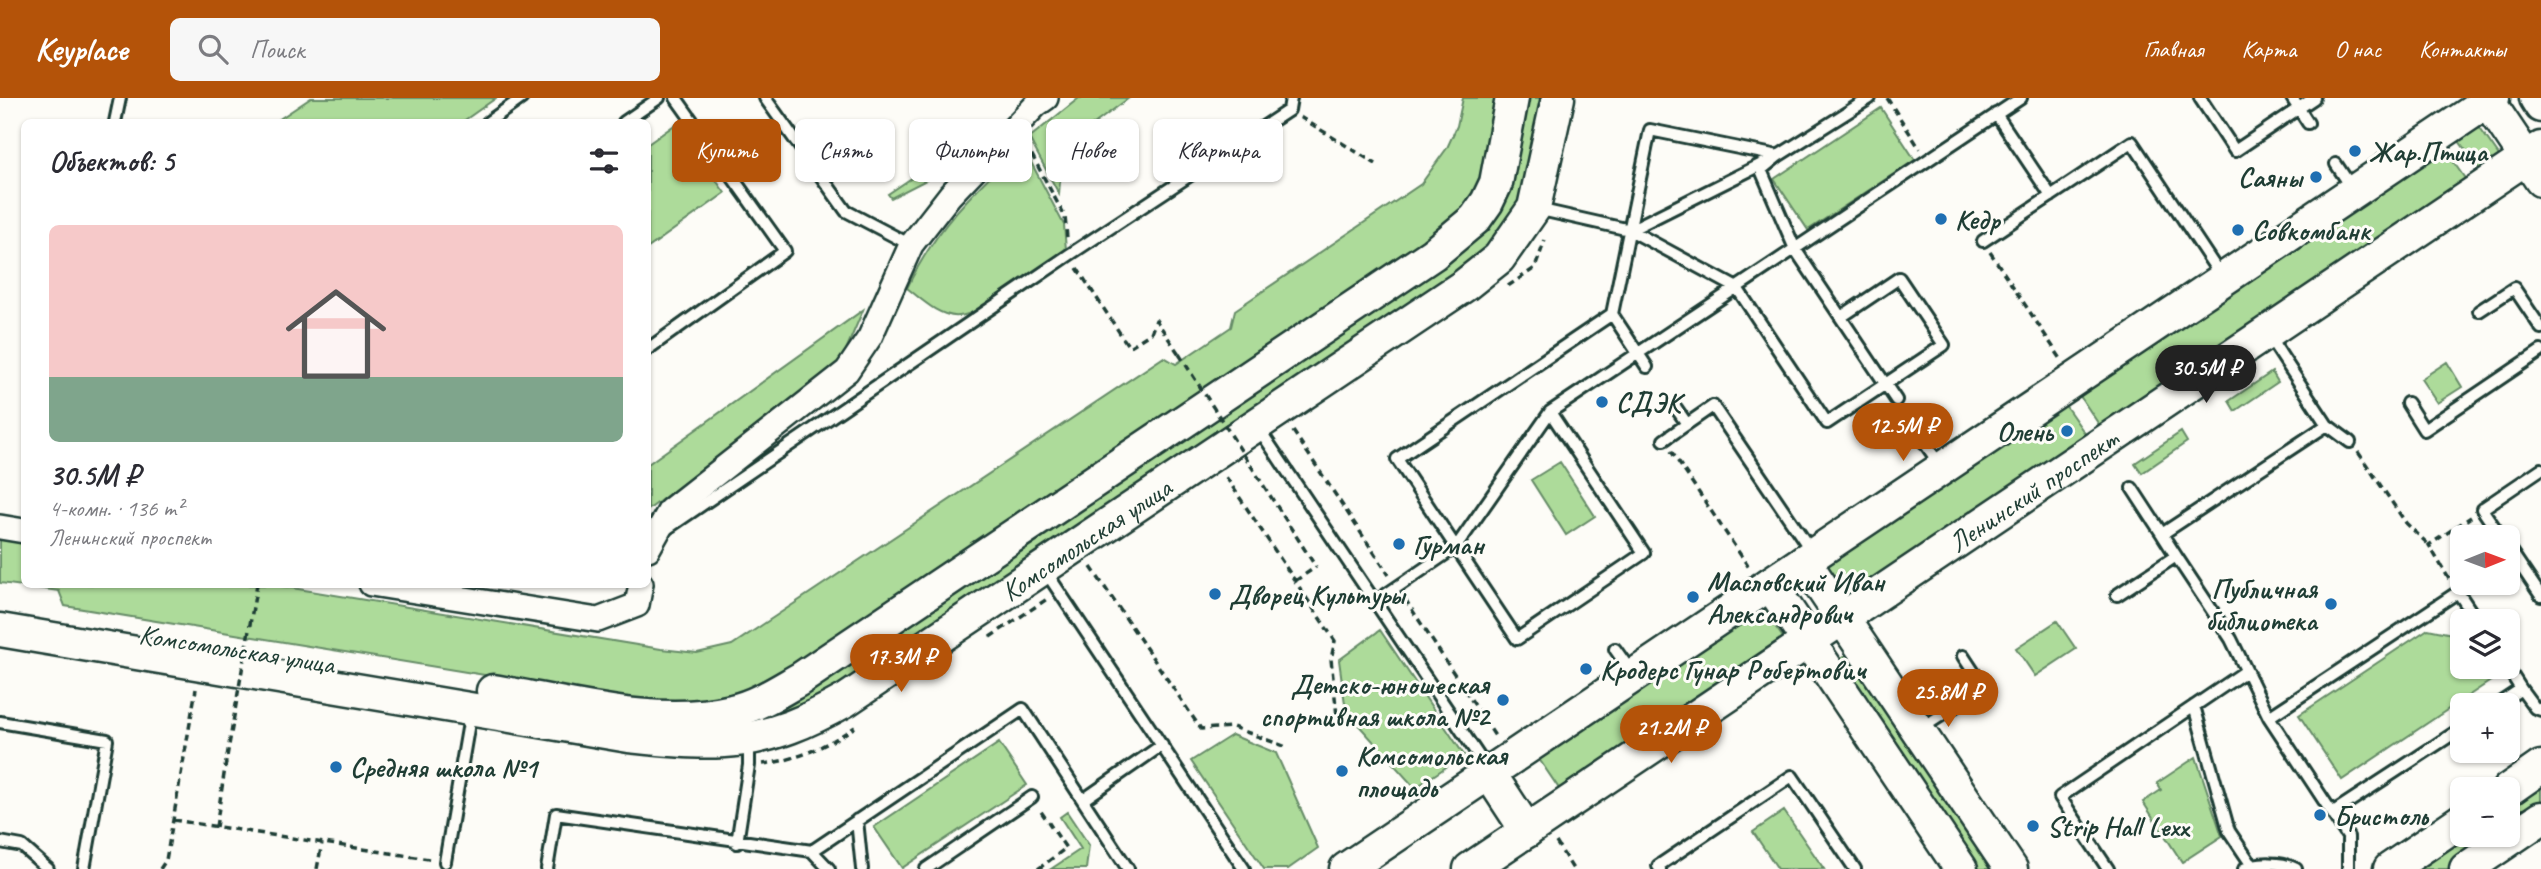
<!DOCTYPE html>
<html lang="ru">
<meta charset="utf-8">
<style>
:root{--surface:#fff;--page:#f7f7f7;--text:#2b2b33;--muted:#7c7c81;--line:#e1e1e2;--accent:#b45309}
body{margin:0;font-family:Caveat,sans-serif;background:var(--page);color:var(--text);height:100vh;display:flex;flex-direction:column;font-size:26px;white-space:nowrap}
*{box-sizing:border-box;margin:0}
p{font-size:23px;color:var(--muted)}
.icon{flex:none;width:38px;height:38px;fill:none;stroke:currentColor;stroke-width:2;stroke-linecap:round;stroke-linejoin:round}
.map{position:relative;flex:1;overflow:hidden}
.panel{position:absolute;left:21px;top:21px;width:630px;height:469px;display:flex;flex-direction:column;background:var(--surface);border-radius:10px;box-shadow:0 2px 5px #0004}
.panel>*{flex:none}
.guide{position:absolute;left:672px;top:21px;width:665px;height:63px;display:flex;gap:14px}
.needle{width:46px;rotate:89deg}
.buttons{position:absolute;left:2450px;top:427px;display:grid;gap:14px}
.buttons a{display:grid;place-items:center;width:70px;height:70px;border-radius:10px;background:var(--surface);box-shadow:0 2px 5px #0004;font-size:35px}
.price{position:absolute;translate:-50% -60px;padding:0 16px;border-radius:24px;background:var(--accent);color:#fff;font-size:23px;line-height:46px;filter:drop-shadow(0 2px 4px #0008)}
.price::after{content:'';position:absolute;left:50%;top:42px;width:21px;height:16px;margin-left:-10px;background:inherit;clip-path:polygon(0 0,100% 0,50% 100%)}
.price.current{background:#222;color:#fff}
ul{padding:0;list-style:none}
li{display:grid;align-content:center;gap:14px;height:371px;padding:0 28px}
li+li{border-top:2px solid var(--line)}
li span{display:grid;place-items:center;height:217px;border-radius:10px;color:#555}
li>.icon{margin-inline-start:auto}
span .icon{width:126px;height:126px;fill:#fffc;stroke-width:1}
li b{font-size:30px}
h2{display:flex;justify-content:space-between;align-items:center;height:84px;padding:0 28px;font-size:30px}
.pill{padding:0 24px;border-radius:10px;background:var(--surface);box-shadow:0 2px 5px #0004;font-size:24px;line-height:63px}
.pill.current{background:var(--accent);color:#fff}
header{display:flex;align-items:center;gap:42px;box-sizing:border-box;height:98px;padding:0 35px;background:var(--accent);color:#fff}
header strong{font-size:33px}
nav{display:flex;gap:38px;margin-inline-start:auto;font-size:24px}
.search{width:490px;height:63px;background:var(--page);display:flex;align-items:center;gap:18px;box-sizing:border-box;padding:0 24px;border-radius:10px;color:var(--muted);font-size:26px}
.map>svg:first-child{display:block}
.green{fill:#addb9a;stroke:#668c67;stroke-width:2}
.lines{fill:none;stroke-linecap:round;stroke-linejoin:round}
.lane-casing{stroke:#1f3d34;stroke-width:16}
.street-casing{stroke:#1f3d34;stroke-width:28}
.secondary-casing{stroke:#1f3d34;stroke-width:37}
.path{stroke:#1f3d34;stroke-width:3.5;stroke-dasharray:7 5;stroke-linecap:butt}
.lane{stroke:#fdfcf7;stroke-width:10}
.street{stroke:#fdfcf7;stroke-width:23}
.secondary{stroke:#fdfcf7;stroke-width:32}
.path-bridge{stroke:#1f3d34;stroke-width:3.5;stroke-dasharray:7 5;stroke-linecap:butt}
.poi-dot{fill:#1f6fb2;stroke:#fdfcf7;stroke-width:2.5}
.labels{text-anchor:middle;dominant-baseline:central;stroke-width:6;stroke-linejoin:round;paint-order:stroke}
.poi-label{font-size:28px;font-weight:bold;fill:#1f3d34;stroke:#fdfcf7;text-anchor:start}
.street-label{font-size:28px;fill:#1f3d34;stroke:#fdfcf7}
</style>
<header>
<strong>Keyplace</strong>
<div class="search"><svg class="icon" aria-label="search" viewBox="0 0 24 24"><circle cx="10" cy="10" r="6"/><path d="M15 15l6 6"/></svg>Поиск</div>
<nav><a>Главная</a><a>Карта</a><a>О нас</a><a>Контакты</a></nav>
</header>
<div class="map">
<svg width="2541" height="771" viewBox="0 0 2541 771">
<rect width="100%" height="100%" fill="#fdfcf7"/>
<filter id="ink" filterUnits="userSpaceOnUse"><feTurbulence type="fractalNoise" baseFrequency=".0143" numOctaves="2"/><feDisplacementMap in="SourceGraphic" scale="14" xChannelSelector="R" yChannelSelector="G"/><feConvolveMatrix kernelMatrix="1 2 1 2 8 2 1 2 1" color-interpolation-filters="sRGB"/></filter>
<g filter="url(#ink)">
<!-- green -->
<path class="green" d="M311 0H496L462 24H275Z
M1079 0H1129L1063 49 1059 96 1029 40Z
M1463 0H1498L1477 92 1450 128 780 579 720 603 655 605 65 508 59 493 0 485V441L24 445V486L274 487 661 551 697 555 732 547 1164 259 1176 266 1231 229 1235 212 1421 86 1447 50 1457 28Z
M1526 0H1545L1521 108 1490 153 854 583 764 626 714 627 1454 156Z
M1881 10 1915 62 1808 132 1774 81Z
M994 25 997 29 955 65 949 55Z
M676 26 725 95 648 150V46Z
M2479 29 2500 59 2480 72 2459 43Z
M1022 47 1064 127 1066 152C1044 167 983 217 959 218 940 220 921 201 907 190 936 129 974 93 1022 47Z
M2445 52 2466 82 2100 328 2080 298Z
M937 63 944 73 891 100 888 96Z
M863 212 840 266 648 412V366Z
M2447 264 2462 289 2437 305 2421 281Z
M2272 274 2278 284 2235 313 2229 303Z
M2065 307 2086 337 1847 499 1826 468Z
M2181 334 2187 344 2142 375 2135 365Z
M1560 364 1595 418 1566 437 1531 382Z
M1763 511 1784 541 1560 692 1539 661Z
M2057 523 2076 551 2035 578 2016 550Z
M2428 531 2462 538V569H2483L2492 582 2342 682 2299 617Z
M1380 532 1464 657 1415 690 1346 613 1339 562Z
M1848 556 1997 771H1973L1838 561Z
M1232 637 1276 655 1318 750 1288 771H1264L1191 663Z
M999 645 1027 687 902 770 874 729Z
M2196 659 2222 738 2182 764 2143 704 2161 692 2157 685Z
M2541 680V709L2508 729V703Z
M1784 713 1824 771H1778L1753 734Z
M1067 714 1089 747 1086 771H1051L1081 751 1060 719Z
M2463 737 2472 745 2469 757 2449 771H2406Z"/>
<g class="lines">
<defs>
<path id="lane" d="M765 0 846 113 911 147
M2200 0 2235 53 2314 0
M2292 0 2308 25
M1996 16 2051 98
M115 24 120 0
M488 24 522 0
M624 24 659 0
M1778 58 1761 72 1795 151 1896 302
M2336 66 2352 90
M1537 111 1630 132 1737 190 1827 325 1944 247 1899 180 1841 219
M1630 132 1778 58 1870 0
M1983 143 2132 44 2221 178
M2479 213 2514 190 2541 230
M1612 216 1647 269
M648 251 785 153 676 0
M2407 305 2424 332 2541 253
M1676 310 1687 326
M1550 314 1644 455 1517 541 1397 361 1612 216 1650 32 1778 58
M2327 327 2350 344
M1257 328 1488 672
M1664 342 1713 308 1812 454
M1924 344 1940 367
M2132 390 2162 436
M665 432 1069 157 1289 12 1291 0
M2501 439 2482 411 2541 371
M2508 449 2541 498
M2176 458 2231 541 2269 619 2348 739V771
M1044 471 1244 771
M2117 497 2176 458 2162 436 2327 327 2268 237
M1375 504 1456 449 1550 314 2021 0
M1615 551 1632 575
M2521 591 2535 610 2541 612
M2497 607 2521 591 2507 569
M2194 608 2229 733 2251 766
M2269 619 2458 494 2477 523
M0 624 107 642 84 771
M1920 631 1984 590 1963 558
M1083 702 1162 647
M2332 715 2462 630
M857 722 862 771
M0 744 22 748 48 771
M737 745 749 667V643
M812 753 1023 611 1128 771
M445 764 471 613
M547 771 556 716 812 753 829 771
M926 771 1032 699
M1660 771 1658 768 1792 678 1855 771
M2108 771 2060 699 2246 573
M2244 771C2256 763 2283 764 2296 771"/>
<path id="street" d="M0 429 24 433
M648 451 670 412 847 273 870 239 911 147 950 97 1036 7 1046 0
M371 486 598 522 637 507 641 486"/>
<g id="secondary">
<path d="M2486 0 2541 82"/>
<path d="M2536 0 2541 8"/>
<path d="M1804 463 2011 771"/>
<path d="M1770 486 1961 771"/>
<path id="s1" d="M0 532 629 638C722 648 763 649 846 602L1465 187 1499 160 1534 110 1558 0"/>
<path d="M493 593C570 605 655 631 732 613 756 608 779 593 800 581L1433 156 1475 121 1487 104 1496 85 1512 0"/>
<path d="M1489 675 1527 733"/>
<path d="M2508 692 2541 669"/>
<path d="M1346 771 2493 0"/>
<path id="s2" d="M1470 771 2541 50"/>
<path d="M2390 771 2462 722"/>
<path d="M2466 771 2541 720"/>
</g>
</defs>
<!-- lane casing -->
<use href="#lane" class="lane-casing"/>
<!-- street casing -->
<use href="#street" class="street-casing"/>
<!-- secondary casing -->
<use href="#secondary" class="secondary-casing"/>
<!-- path -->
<path class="path" d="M1887 0 1920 51
M1300 19 1376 66
M1026 46 1065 119 1067 140
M1990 154 2061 261
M1077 170 1129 249 1151 235 1156 222 1179 256
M1508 188 1535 170 1545 142
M1293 333 1389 477
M1671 353 1750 471
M2358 354 2406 425 2429 447
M1226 379 1335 543 1331 561 1337 618
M1091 469 1201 631 1233 629 1286 649
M2449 481 2429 447 2471 419
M1295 483 1316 469
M1405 501 1497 641
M990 539 1047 501
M763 666C798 662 826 648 855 629
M173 722 429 761
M216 729 225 670
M1556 744 1573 771
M160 771 166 762 196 591
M317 771 322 745
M1038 771 1066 750 1040 712"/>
<!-- lane -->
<use href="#lane" class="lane"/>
<!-- street -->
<use href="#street" class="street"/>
<!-- secondary -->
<use href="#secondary" class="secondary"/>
<!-- path-bridge -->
<path class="path-bridge" d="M1179 256 1316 469
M225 670 257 486"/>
</g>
</g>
<!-- markers -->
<g class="poi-dot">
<circle cx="2355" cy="53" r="7"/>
<circle cx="2316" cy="79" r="7"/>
<circle cx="1941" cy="121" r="7"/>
<circle cx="2238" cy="132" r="7"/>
<circle cx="1602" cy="304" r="7"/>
<circle cx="2067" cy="333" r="7"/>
<circle cx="1399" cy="446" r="7"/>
<circle cx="1215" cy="496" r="7"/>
<circle cx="1693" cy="499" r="7"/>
<circle cx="2331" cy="506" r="7"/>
<circle cx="1586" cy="571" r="7"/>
<circle cx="1503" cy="602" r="7"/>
<circle cx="336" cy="669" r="7"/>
<circle cx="1342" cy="673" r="7"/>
<circle cx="2320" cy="717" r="7"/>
<circle cx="2033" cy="728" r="7"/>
</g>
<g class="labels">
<!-- poi labels -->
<g class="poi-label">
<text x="2369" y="53">Жар.Птица</text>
<text x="2302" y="79" text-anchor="end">Саяны</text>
<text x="1955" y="121">Кедр</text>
<text x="2252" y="132">Совкомбанк</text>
<text x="1616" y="304">СДЭК</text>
<text x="2053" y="333" text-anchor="end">Олень</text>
<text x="1413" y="446">Гурман</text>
<text x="1707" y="483">Масловский Иван<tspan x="1707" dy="32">Александрович</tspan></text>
<text x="2317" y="490" text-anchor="end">Публичная<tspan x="2317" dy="32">библиотека</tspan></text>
<text x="1229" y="496">Дворец Культуры</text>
<text x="1600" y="571">Кродерс Гунар Робертович</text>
<text x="1489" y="586" text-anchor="end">Детско-юношеская<tspan x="1489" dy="32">спортивная школа №2</tspan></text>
<text x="1356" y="657">Комсомольская<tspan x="1356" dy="32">площадь</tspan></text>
<text x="350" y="669">Средняя школа №1</text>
<text x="2334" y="717">Бристоль</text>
<text x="2047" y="728">Strip Hall Lexx</text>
</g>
<!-- street labels -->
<g class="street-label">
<text stroke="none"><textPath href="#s2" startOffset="679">Ленинский проспект</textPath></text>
<text stroke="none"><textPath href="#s1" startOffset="1152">Комсомольская улица</textPath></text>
<text transform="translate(237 551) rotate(9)">Комсомольская улица</text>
</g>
</g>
</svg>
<div class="buttons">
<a><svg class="needle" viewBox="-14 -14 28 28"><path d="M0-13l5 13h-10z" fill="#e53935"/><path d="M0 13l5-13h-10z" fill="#7c7c81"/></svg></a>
<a><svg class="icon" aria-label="layers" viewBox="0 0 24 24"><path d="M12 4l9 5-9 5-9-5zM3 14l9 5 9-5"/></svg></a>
<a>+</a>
<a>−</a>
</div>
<b class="price current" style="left:2206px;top:307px">30.5M ₽</b>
<b class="price" style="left:1903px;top:365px">12.5M ₽</b>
<b class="price" style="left:901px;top:596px">17.3M ₽</b>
<b class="price" style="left:1948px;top:631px">25.8M ₽</b>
<b class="price" style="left:1671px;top:667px">21.2M ₽</b>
<div class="guide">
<a class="pill current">Купить</a>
<a class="pill">Снять</a>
<a class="pill">Фильтры</a>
<a class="pill">Новое</a>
<a class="pill">Квартира</a>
</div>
<section class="panel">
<h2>Объектов: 5<svg class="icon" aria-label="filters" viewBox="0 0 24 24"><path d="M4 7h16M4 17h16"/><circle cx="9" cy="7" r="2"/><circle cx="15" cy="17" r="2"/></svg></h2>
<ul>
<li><span style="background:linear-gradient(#f6c9c9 70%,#7fa58c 0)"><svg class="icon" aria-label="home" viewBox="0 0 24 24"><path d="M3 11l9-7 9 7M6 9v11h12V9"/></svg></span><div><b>30.5M ₽</b><p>4-комн. · 136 m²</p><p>Ленинский проспект</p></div></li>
</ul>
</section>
</div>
